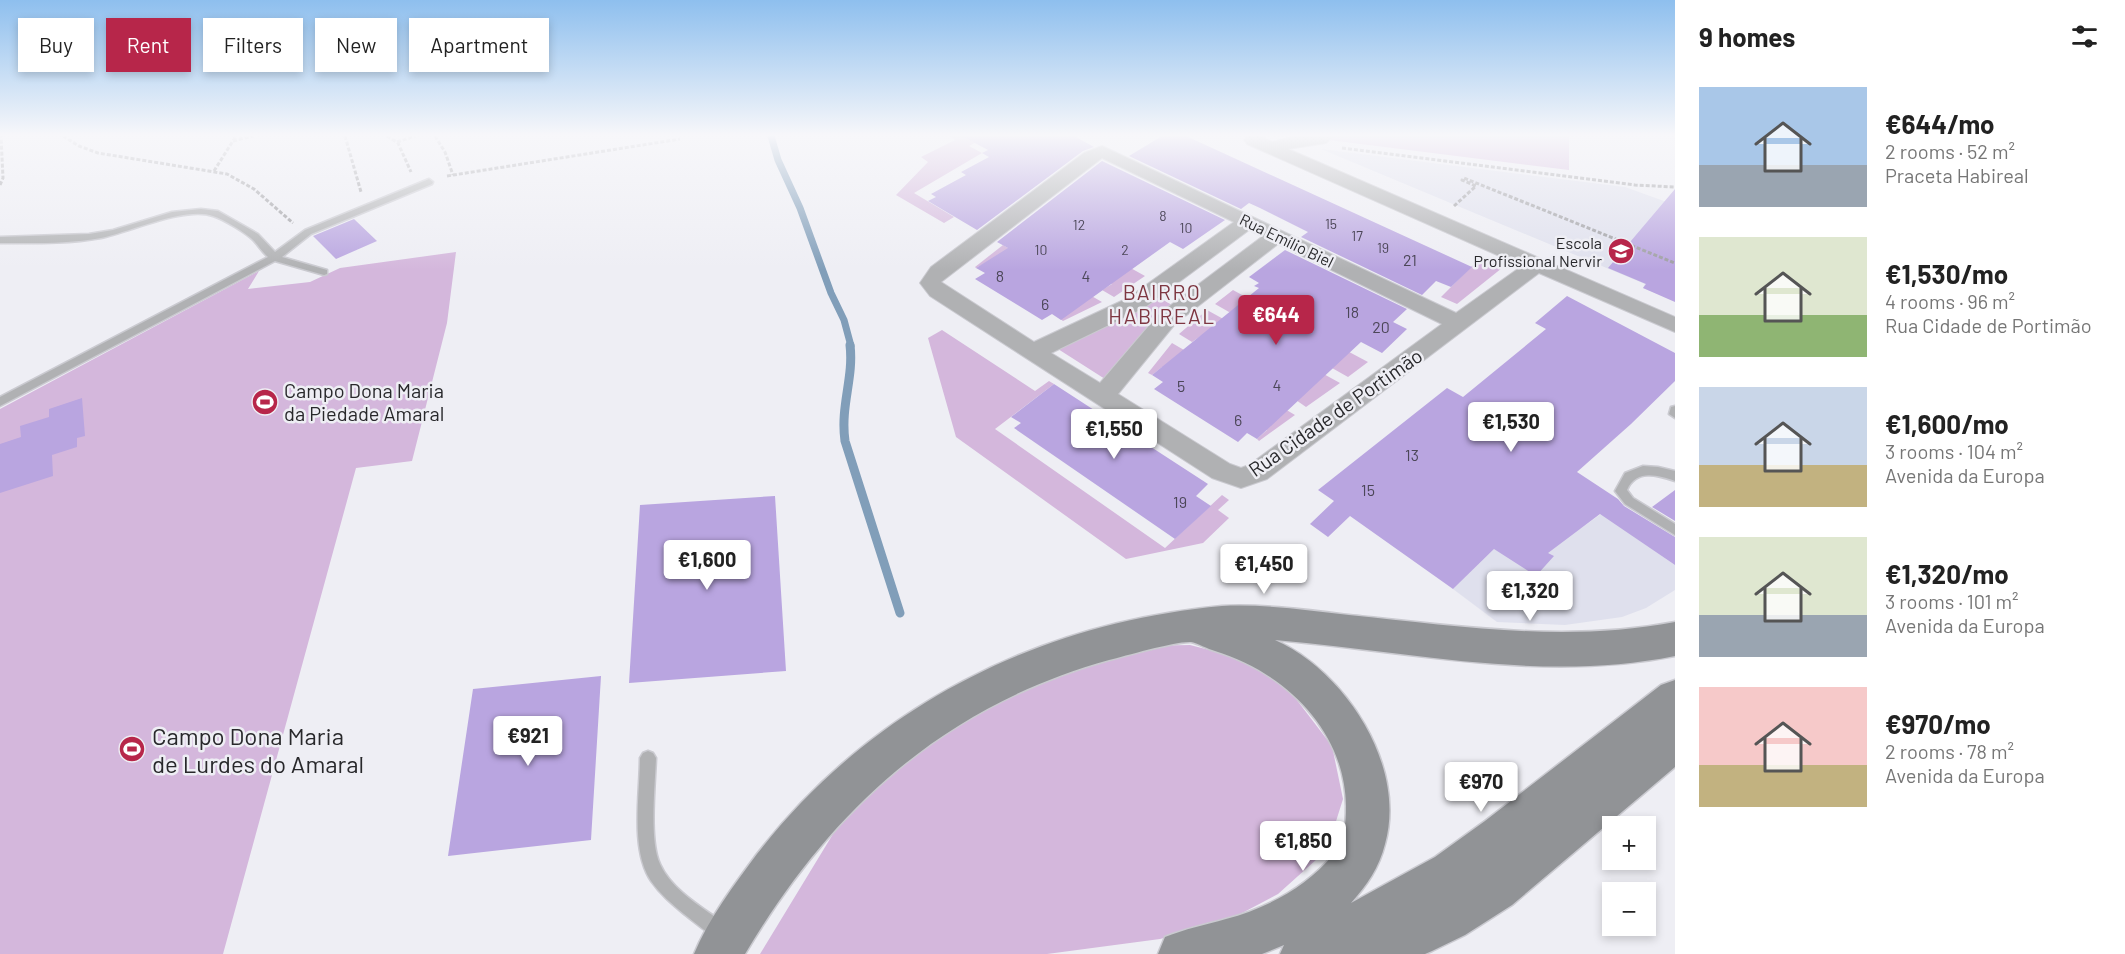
<!DOCTYPE html>
<meta charset="utf-8">
<style>
:root{--surface:#fff;--page:#f6f6f6;--text:#222;--muted:#767676;--accent:#b7264a}
body{margin:0;font-family:Barlow,sans-serif;background:var(--page);color:var(--text);height:100vh;display:flex;flex-direction:column;font-size:22px;white-space:nowrap}
*{box-sizing:border-box;margin:0}
p{font-size:20px;color:var(--muted)}
.icon{flex:none;width:33px;height:33px;fill:none;stroke:currentColor;stroke-width:2;stroke-linecap:round;stroke-linejoin:round}
.map{position:relative;flex:1;overflow:hidden}
.panel{display:flex;flex-direction:column;background:var(--surface);width:450px}
.panel>*{flex:none}
.banner{position:absolute;left:18px;top:18px;width:570px;height:54px;display:flex;gap:12px}
.tools{position:absolute;left:1602px;top:816px;display:grid;gap:12px}
.tools a{display:grid;place-items:center;width:54px;height:54px;border-radius:0px;background:var(--surface);box-shadow:0 3px 9px #0003;font-size:30px}
.price{position:absolute;translate:-50% -51px;padding:0 14px;border-radius:6px;background:#fff;color:#222;font-size:20px;line-height:39px;filter:drop-shadow(0 2px 3px #0008)}
.price::after{content:'';position:absolute;left:50%;top:36px;width:18px;height:14px;margin-left:-9px;background:inherit;clip-path:polygon(0 0,100% 0,50% 100%)}
.price.current{background:var(--accent);color:#fff}
ul{padding:0;list-style:none}
li{display:flex;align-items:center;gap:18px;height:150px;padding:0 24px}
li span{display:grid;place-items:center;flex:none;width:168px;height:120px;border-radius:0px;color:#555}
li>.icon{margin-inline-start:auto}
span .icon{width:72px;height:72px;fill:#fffc;stroke-width:1}
li b{font-size:26px}
h2{display:flex;justify-content:space-between;align-items:center;height:72px;padding:0 24px;font-size:26px}
.chip{padding:0 21px;border-radius:0px;background:var(--surface);box-shadow:0 3px 9px #0003;font-size:21px;line-height:54px}
.chip.current{background:var(--accent);color:#fff}
main{display:flex;flex:1;min-height:0}
.map>svg:first-child{display:block}
.built{fill:#dfe0ed}
.green{fill:#d4b7dc}
.lines{fill:none;stroke-linecap:round;stroke-linejoin:round}
.stream-far1{stroke:#819eb9;stroke-width:7}
.stream{stroke:#819eb9;stroke-width:9}
.building{fill:#b9a5e0}
.service-casing{stroke:#cacad0;stroke-width:3}
.minor-casing{stroke:#cacad0;stroke-width:2}
.secondary-casing{stroke:#cacad0;stroke-width:3}
.path{stroke:#9e9ea2;stroke-width:3;stroke-dasharray:4 2;stroke-linecap:butt}
.service{fill:#b0b1b3;fill-rule:evenodd}
.minor{fill:#b0b1b3;fill-rule:evenodd}
.secondary{fill:#919396;fill-rule:evenodd}
.labels{text-anchor:middle;dominant-baseline:central;stroke-width:5;stroke-linejoin:round;paint-order:stroke}
.far-number-label{font-size:14px;fill:#4c4758}
.far-street-label{font-size:16px;fill:#28282b;stroke:#eeeef4}
.far-poi-label{font-size:16px;fill:#28282b;stroke:#eeeef4;text-anchor:end}
.number-label{font-size:16px;fill:#4c4758}
.poi-label{font-size:20px;fill:#28282b;stroke:#eeeef4;text-anchor:start}
.street-label{font-size:20px;fill:#28282b;stroke:#eeeef4}
.neighbourhood-label{font-size:21px;letter-spacing:1.5px;fill:#7e3641;stroke:#eeeef4}
.near-poi-label{font-size:24px;fill:#28282b;stroke:#eeeef4;text-anchor:start}
</style>
<main>
<div class="map">
<svg width="1675" height="954" viewBox="0 0 1675 954">
<rect width="100%" height="100%" fill="#eeeef4"/>
<!-- built -->
<path class="built" d="M1321 149 1625 187 1675 205V301L1643 288 1645 284Z
M1542 502 1580 529 1601 514 1675 565V590L1646 608 1622 617 1565 625 1497 622 1453 589Z"/>
<!-- green -->
<path class="green" d="M950 136H987L969 146 982 153 914 193 954 217 944 223 896 195 928 162 921 157 955 140Z
M1335 136H1569V170L1329 140Z
M1039 217 1145 276 1114 297 1102 290 1112 284Z
M1003 245 1102 302 1063 321 987 262 976 268 975 267Z
M456 252 447 323 412 461 356 468 223 954H0V409L259 271 248 289 310 282 340 268Z
M1480 258 1502 268 1457 304 1441 297Z
M1233 290 1262 306 1229 312 1215 304Z
M1158 297 1172 305 1157 316 1105 379 1058 349Z
M1207 310 1340 383 1306 407 1202 335 1192 342 1179 334Z
M942 330 1035 391 1049 381 1054 384 995 429 1165 548 1222 495 1229 500 1218 510 1229 518 1203 543 1126 559 956 437 928 338Z
M1172 343 1295 415 1259 441 1257 439 1267 430 1162 367 1152 375 1148 373Z
M1336 345 1368 362 1348 377 1332 368Z
M1190 645 1229 655 1265 671 1293 695 1332 746 1343 799 1327 850 1278 894 1227 921 1160 939 1047 954H760L833 834 883 777 930 736 1036 680 1139 646Z"/>
<g class="lines">
<!-- stream-far1 -->
<path class="stream-far1" d="M771 136 778 160 800 208 831 293 844 320 851 346"/>
<!-- stream -->
<path class="stream" d="M850 345C854 378 840 406 845 441L900 613"/>
</g>
<!-- building -->
<path class="building" d="M962 136H1074L1094 147 1083 151 977 230 928 201 936 197 931 194 966 175 961 172 989 157 982 153 988 150Z
M1162 136H1186L1472 267 1451 287 1436 281 1422 295 1301 237 1308 232 1260 208 1249 203 1241 209 1129 156Z
M1102 161 1225 220 1183 249 1170 242 1061 320 1052 314 1042 320 975 279 985 273 976 268 1008 248 997 242Z
M1675 189V302L1643 288 1646 284 1608 268Z
M354 219 377 241 336 259 313 236Z
M1285 250 1407 309 1393 322 1407 329 1382 353 1361 342 1257 439 1247 433 1238 442 1154 389 1163 382 1152 375 1259 288 1254 286 1259 283 1249 277Z
M1567 296 1675 353V381L1631 424 1577 472 1618 499 1624 506 1675 537V565L1600 514 1548 553 1554 556 1536 576 1494 549 1453 589 1350 516 1328 537 1310 524 1334 501 1318 490 1447 388 1463 397 1546 329 1535 323Z
M1054 384 1208 484 1196 496 1211 506 1175 539 1014 428 1021 423 1011 417Z
M82 398 85 436 77 438V447L52 455 53 476 0 493V444L21 437 20 426 49 417V409Z
M1675 490V521L1652 507Z
M775 496 786 671 629 683 640 505Z
M601 676 591 840 448 856 473 689Z"/>
<g class="lines">
<defs>
<path id="service" d="M429 179 433 182 432 184 311 234 282 257 327 270V274L324 275 275 261 0 406V397L268 257C262 252 258 245 253 240 246 233 223 219 213 216 186 206 130 232 101 238 68 244 34 243 0 243V237L89 234 113 230 172 212 201 209 218 211 258 234 275 252 305 230Z
M1675 406V418L1669 414 1671 407Z
M1643 466 1658 467 1675 471V481C1657 475 1636 469 1627 490L1633 498 1675 524V535L1625 504 1615 491 1625 473Z
M648 751 653 753 656 758C655 785 649 841 660 864 672 891 705 909 728 926L730 932 728 938 722 940C708 935 696 923 684 914 672 904 660 894 651 881 630 850 640 794 640 758L643 753Z"/>
<path id="minor" d="M1247 136H1260L1272 142 1292 137 1334 136 1326 143 1288 149 1675 317V332L1539 273 1267 479 1241 488 1212 478 930 296 920 283 931 267 1084 153 1102 146 1456 313 1522 266 1247 144 1244 140ZM1102 158 1234 222 1128 298 1034 342 941 282ZM1249 230 1263 236 1159 314 1100 383 1051 353 1144 308ZM1278 244 1442 324 1249 465 1241 468 1230 464 1118 394 1175 324Z"/>
<path id="secondary" d="M1222 606C1264 604 1307 610 1349 615 1458 626 1566 643 1675 622V656C1542 683 1408 651 1275 640 1345 671 1407 766 1385 844 1379 868 1367 885 1351 903L1435 857 1485 821 1661 685 1675 680V767L1512 905 1465 935 1432 951 1425 954H1280L1284 945 1262 954H1158L1165 937C1185 929 1205 925 1226 919 1267 908 1305 888 1333 855 1345 841 1346 823 1346 806 1345 730 1284 672 1215 651 1208 649 1197 643 1191 642 1176 641 1125 656 1109 660 944 706 831 809 745 954H694C709 918 734 885 757 854 871 707 1037 623 1222 606Z"/>
</defs>
<!-- service casing -->
<use href="#service" class="service-casing"/>
<!-- minor casing -->
<use href="#minor" class="minor-casing"/>
<!-- secondary casing -->
<use href="#secondary" class="secondary-casing"/>
<!-- path -->
<path class="path" d="M63 136 79 146 98 153 227 174 254 189 293 223
M345 136 361 192
M387 136 398 143 411 172
M435 136 445 152 453 175
M233 141 253 136
M397 142 415 136
M1342 148 1635 185 1675 187
M214 171 236 136
M447 176 680 139
M0 185 3 178 1 136
M1454 206 1476 186 1462 180 1464 178 1675 263"/>
<!-- service -->
<use href="#service" class="service"/>
<!-- minor -->
<use href="#minor" class="minor"/>
<!-- secondary -->
<use href="#secondary" class="secondary"/>
</g>
<!-- sky -->
<linearGradient id="sky" x2="0" y2="1"><stop stop-color="#8ebfee"/><stop offset="0.5" stop-color="#f7f7fa"/><stop offset="1" stop-color="#f7f7fa" stop-opacity="0"/></linearGradient>
<rect width="1675" height="270" fill="url(#sky)"/>
<!-- icons -->
<defs>
<symbol id="university-disc" viewBox="-11 -11 22 22"><circle r="9.5" fill="#b7264a" stroke="#eeeef4"/><path d="M0-5L7-2L0 1L-7-2ZM-4 1L0 2.5L4 1V4Q0 6-4 4Z" fill="#fff"/></symbol>
<symbol id="stadium-disc" viewBox="-11 -11 22 22"><circle r="9.5" fill="#b7264a" stroke="#eeeef4"/><path d="M0-5a6.5 5 0 1 0 0 10a6.5 5 0 1 0 0-10ZM-3.5-1.8h7v3.6h-7Z" fill="#fff"/></symbol>
</defs>
<g fill-rule="evenodd">
<use href="#university-disc" x="1606" y="236" width="30" height="30"/>
<use href="#stadium-disc" x="250" y="387" width="30" height="30"/>
<use href="#stadium-disc" x="117" y="734" width="30" height="30"/>
</g>
<g class="labels">
<!-- far-number labels -->
<g class="far-number-label">
<text x="1163" y="215">8</text>
<text x="1331" y="223">15</text>
<text x="1079" y="224">12</text>
<text x="1186" y="227">10</text>
<text x="1357" y="235">17</text>
<text x="1383" y="247">19</text>
<text x="1041" y="249">10</text>
<text x="1125" y="249">2</text>
</g>
<!-- far-street labels -->
<g class="far-street-label">
<text transform="translate(1287 240) rotate(26)">Rua Emílio Biel</text>
</g>
<!-- far-poi labels -->
<g class="far-poi-label">
<text x="1602" y="242">Escola<tspan x="1602" dy="18">Profissional Nervir</tspan></text>
</g>
<!-- number labels -->
<g class="number-label">
<text x="1410" y="259">21</text>
<text x="1000" y="275">8</text>
<text x="1086" y="275">4</text>
<text x="1045" y="303">6</text>
<text x="1352" y="311">18</text>
<text x="1381" y="326">20</text>
<text x="1277" y="384">4</text>
<text x="1181" y="385">5</text>
<text x="1238" y="419">6</text>
<text x="1412" y="454">13</text>
<text x="1368" y="489">15</text>
<text x="1180" y="501">19</text>
</g>
<!-- poi labels -->
<g class="poi-label">
<text x="284" y="390">Campo Dona Maria<tspan x="284" dy="23">da Piedade Amaral</tspan></text>
</g>
<!-- street labels -->
<g class="street-label">
<text transform="translate(1335 412) rotate(-35)">Rua Cidade de Portimão</text>
</g>
<!-- neighbourhood labels -->
<g class="neighbourhood-label">
<text x="1162" y="291">BAIRRO<tspan x="1162" dy="24">HABIREAL</tspan></text>
</g>
<!-- near-poi labels -->
<g class="near-poi-label">
<text x="152" y="735">Campo Dona Maria<tspan x="152" dy="28">de Lurdes do Amaral</tspan></text>
</g>
</g>
</svg>
<div class="tools">
<a>+</a>
<a>−</a>
</div>
<b class="price current" style="left:1276px;top:346px">€644</b>
<b class="price" style="left:1511px;top:453px">€1,530</b>
<b class="price" style="left:1114px;top:460px">€1,550</b>
<b class="price" style="left:707px;top:591px">€1,600</b>
<b class="price" style="left:1264px;top:595px">€1,450</b>
<b class="price" style="left:1530px;top:622px">€1,320</b>
<b class="price" style="left:528px;top:767px">€921</b>
<b class="price" style="left:1481px;top:813px">€970</b>
<b class="price" style="left:1303px;top:872px">€1,850</b>
<div class="banner">
<a class="chip">Buy</a>
<a class="chip current">Rent</a>
<a class="chip">Filters</a>
<a class="chip">New</a>
<a class="chip">Apartment</a>
</div>
</div>
<section class="panel">
<h2>9 homes<svg class="icon" aria-label="filters" viewBox="0 0 24 24"><path d="M4 7h16M4 17h16"/><circle cx="9" cy="7" r="2"/><circle cx="15" cy="17" r="2"/></svg></h2>
<ul>
<li><span style="background:linear-gradient(#a9c7e8 65%,#9aa5b1 0)"><svg class="icon" aria-label="home" viewBox="0 0 24 24"><path d="M3 11l9-7 9 7M6 9v11h12V9"/></svg></span><div><b>€644/mo</b><p>2 rooms · 52 m²</p><p>Praceta Habireal</p></div></li>
<li><span style="background:linear-gradient(#dfe7d0 65%,#8fb573 0)"><svg class="icon" aria-label="home" viewBox="0 0 24 24"><path d="M3 11l9-7 9 7M6 9v11h12V9"/></svg></span><div><b>€1,530/mo</b><p>4 rooms · 96 m²</p><p>Rua Cidade de Portimão</p></div></li>
<li><span style="background:linear-gradient(#c9d6e8 65%,#c2b280 0)"><svg class="icon" aria-label="home" viewBox="0 0 24 24"><path d="M3 11l9-7 9 7M6 9v11h12V9"/></svg></span><div><b>€1,600/mo</b><p>3 rooms · 104 m²</p><p>Avenida da Europa</p></div></li>
<li><span style="background:linear-gradient(#dfe7d0 65%,#9aa5b1 0)"><svg class="icon" aria-label="home" viewBox="0 0 24 24"><path d="M3 11l9-7 9 7M6 9v11h12V9"/></svg></span><div><b>€1,320/mo</b><p>3 rooms · 101 m²</p><p>Avenida da Europa</p></div></li>
<li><span style="background:linear-gradient(#f6c9c9 65%,#c2b280 0)"><svg class="icon" aria-label="home" viewBox="0 0 24 24"><path d="M3 11l9-7 9 7M6 9v11h12V9"/></svg></span><div><b>€970/mo</b><p>2 rooms · 78 m²</p><p>Avenida da Europa</p></div></li>
</ul>
</section>
</main>
